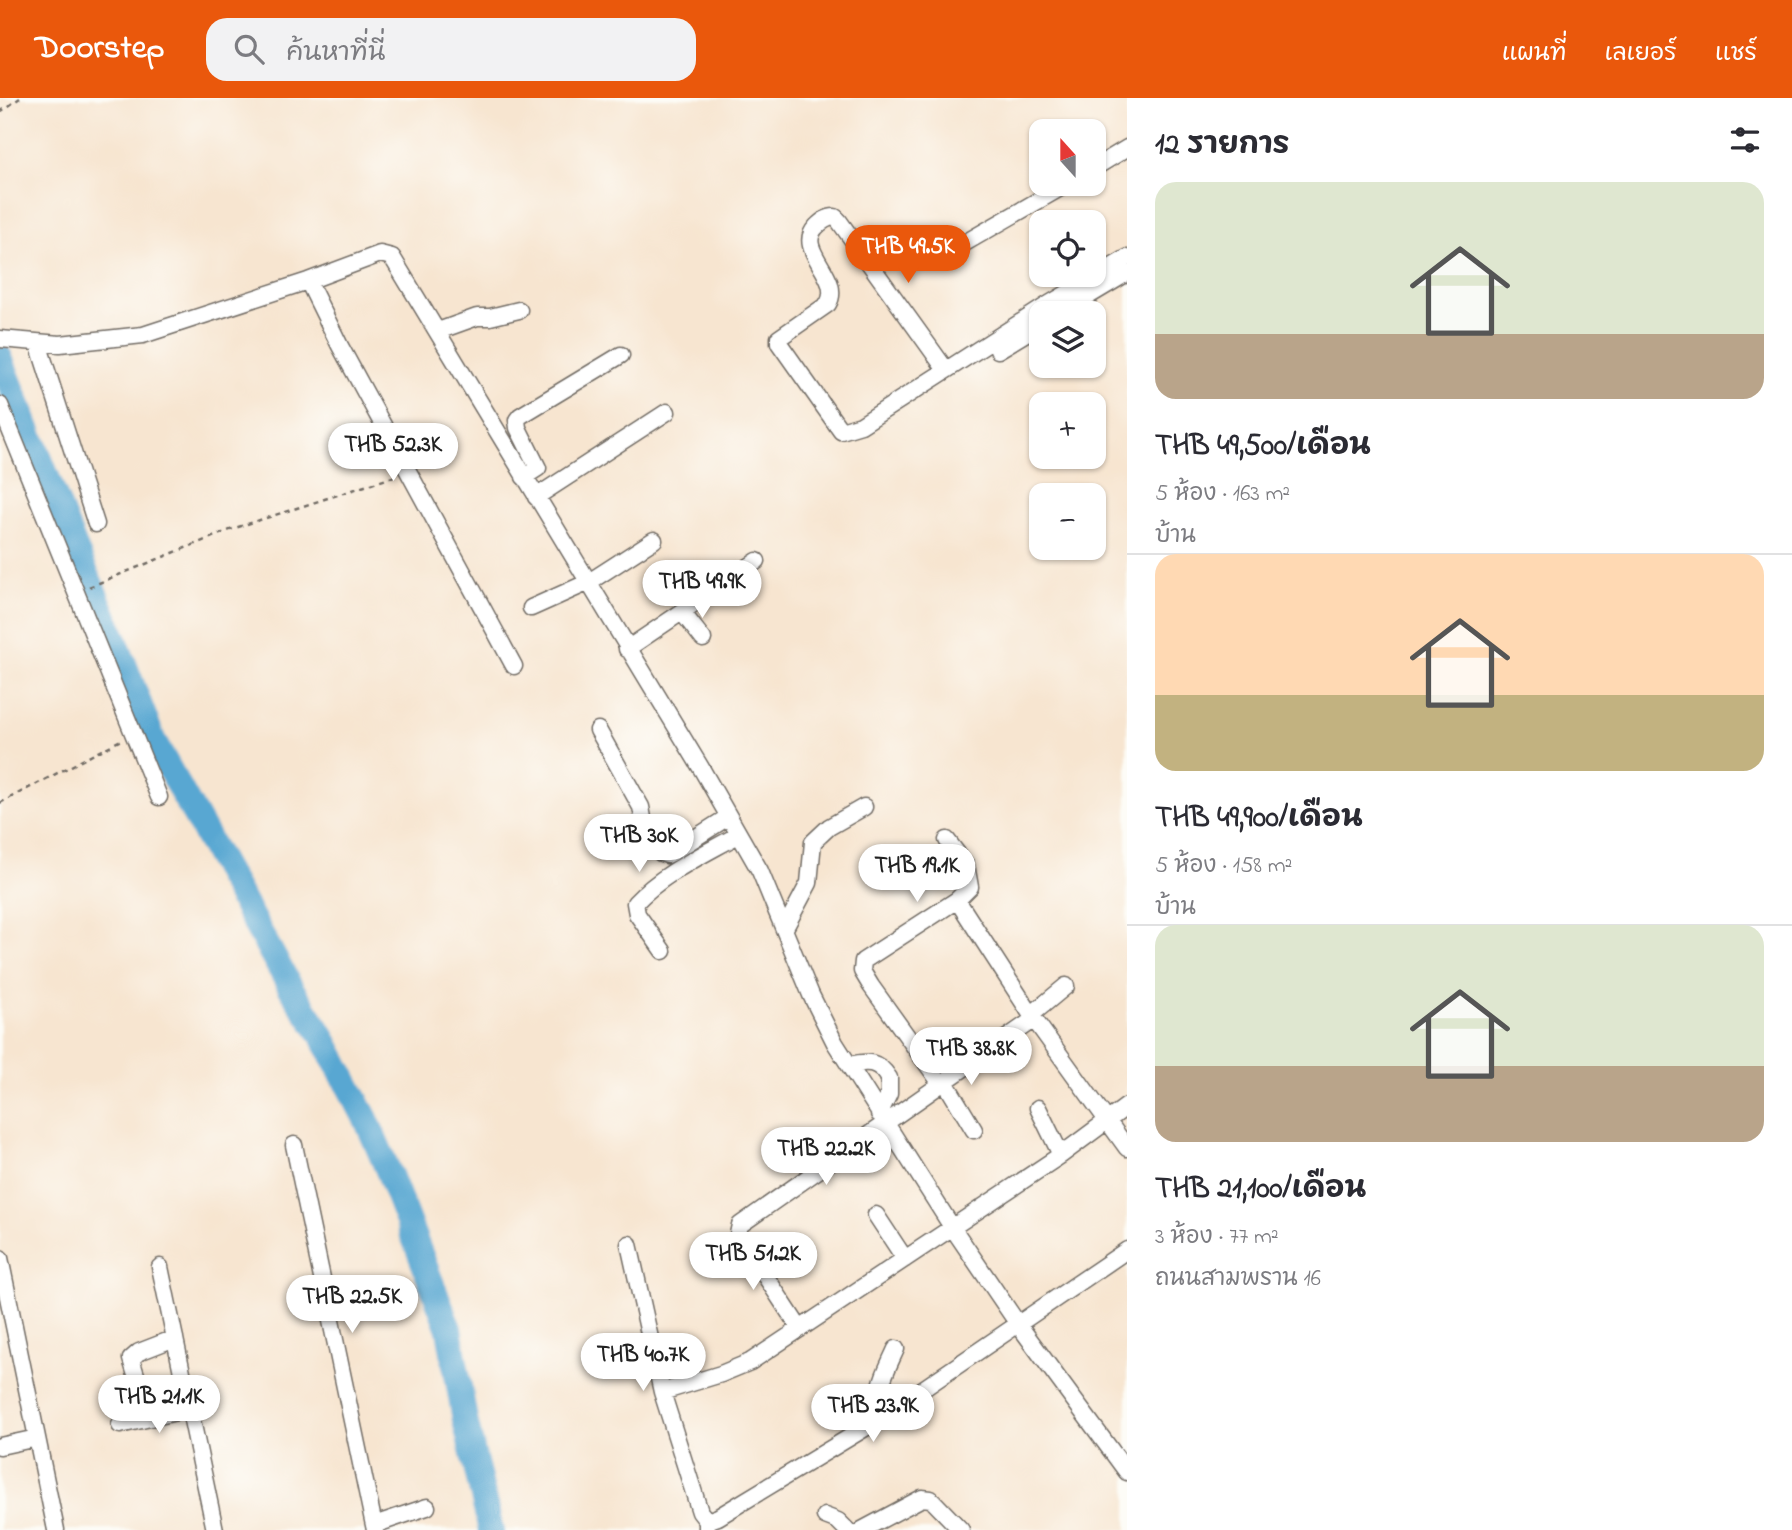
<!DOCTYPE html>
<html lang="th">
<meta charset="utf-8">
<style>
:root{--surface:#fff;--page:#f2f2f3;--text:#2b2b33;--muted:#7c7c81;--line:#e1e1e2;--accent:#ea580c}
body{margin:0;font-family:"Indie Flower","Playpen Sans Thai",sans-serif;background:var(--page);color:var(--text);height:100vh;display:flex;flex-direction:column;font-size:26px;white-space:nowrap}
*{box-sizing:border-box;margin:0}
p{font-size:23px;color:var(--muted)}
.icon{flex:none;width:38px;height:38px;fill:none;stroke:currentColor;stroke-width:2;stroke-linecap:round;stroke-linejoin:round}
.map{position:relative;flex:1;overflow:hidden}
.details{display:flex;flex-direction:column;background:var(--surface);width:665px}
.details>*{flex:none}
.needle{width:46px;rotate:339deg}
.controls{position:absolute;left:1029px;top:21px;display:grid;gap:14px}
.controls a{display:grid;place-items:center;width:77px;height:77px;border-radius:14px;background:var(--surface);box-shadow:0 2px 5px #0004;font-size:35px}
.price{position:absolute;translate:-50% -60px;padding:0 16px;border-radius:24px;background:#fff;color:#222;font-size:23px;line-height:46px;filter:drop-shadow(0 2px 4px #0008)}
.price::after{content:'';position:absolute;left:50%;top:42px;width:21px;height:16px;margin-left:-10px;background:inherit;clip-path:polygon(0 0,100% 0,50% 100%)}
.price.on{background:var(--accent);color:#fff}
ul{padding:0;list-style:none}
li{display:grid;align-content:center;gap:14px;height:371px;padding:0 28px}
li+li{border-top:2px solid var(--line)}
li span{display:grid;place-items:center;height:217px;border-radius:21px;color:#555}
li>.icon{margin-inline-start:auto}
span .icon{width:126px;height:126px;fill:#fffc;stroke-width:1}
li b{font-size:30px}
h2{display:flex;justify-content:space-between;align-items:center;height:84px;padding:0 28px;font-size:30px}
header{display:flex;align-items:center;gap:42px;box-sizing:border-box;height:98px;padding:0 35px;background:var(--accent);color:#fff}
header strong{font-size:33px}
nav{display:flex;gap:38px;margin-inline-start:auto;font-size:24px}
.search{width:490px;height:63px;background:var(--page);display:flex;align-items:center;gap:18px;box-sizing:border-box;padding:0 24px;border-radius:21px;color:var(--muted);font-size:26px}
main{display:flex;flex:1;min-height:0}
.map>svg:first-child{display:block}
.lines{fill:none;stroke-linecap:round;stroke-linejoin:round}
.river{stroke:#58a7d2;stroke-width:26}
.minor-casing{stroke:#726c65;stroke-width:19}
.path{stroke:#726c65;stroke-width:2.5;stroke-dasharray:5 5;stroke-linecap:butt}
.minor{stroke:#fff;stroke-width:16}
</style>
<header>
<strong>Doorstep</strong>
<div class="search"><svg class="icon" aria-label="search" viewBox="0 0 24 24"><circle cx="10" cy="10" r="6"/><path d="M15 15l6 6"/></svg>ค้นหาที่นี่</div>
<nav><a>แผนที่</a><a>เลเยอร์</a><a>แชร์</a></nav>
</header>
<main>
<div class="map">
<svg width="1127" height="1432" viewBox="0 0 1127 1432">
<rect width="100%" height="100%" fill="#fdfcf7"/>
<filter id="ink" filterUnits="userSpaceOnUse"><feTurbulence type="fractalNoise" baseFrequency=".0143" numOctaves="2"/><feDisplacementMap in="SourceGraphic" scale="14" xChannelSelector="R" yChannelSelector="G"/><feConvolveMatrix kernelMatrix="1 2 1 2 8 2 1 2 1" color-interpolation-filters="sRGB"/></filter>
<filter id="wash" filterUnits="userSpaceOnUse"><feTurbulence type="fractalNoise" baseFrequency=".00686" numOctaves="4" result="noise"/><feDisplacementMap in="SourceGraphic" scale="28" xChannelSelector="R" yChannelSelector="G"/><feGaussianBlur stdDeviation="1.57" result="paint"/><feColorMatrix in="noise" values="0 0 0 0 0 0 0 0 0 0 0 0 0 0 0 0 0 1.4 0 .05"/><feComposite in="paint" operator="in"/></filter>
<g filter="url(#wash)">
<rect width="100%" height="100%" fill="#f7e5d0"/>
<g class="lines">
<!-- river -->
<path class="river" d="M0 260 75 450 115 542 153 642 292 892 320 934 366 1021 390 1077 449 1231 465 1322 491 1432"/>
</g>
</g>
<g filter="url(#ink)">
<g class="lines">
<defs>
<path id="minor" d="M1094 70 1127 50
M937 161 1067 86
M308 183 340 248 514 568
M1060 215 1127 175
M438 233 477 219H490L519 212
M0 241 60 246 143 237 308 183 380 156 392 159 701 670 760 773 811 897 835 945 952 1129 1018 1226 1127 1374
M38 245 96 426
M998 252 1041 226
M946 272 839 123 835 119C827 119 822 123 816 129 794 152 844 179 828 206L779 240V245L841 333 861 327 1046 208 1127 160
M0 307 159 699
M524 379 538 370 518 330 517 322 520 318 621 257
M536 399 667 314
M531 510 589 484 654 442
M682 514 703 541
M627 551 757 463
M598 632 641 709 647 742 661 755 667 757 673 754 728 719
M621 749 647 738
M957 802 1034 921 1127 1050
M785 830 809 785 813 744 829 729 864 709
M663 853 637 816 635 805C663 775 703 757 738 737
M1031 917 1066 888
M849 967C867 963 878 962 889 980V996L879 1016
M945 984 974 1032
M942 987 871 888 862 873 863 863 957 802 970 789 966 767 947 742
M1038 1010 1061 1057
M294 1047 375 1432
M876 1117 905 1161
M629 1146 662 1294 700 1414 707 1423V1432
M0 1160 56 1432
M160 1169 215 1432
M800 1231 738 1136 740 1127 1034 921
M136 1277 131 1261 139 1254 175 1240
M662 1294 721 1276 750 1264 1061 1057 1127 1008
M882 1318C876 1288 884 1278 896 1251
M120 1327 189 1311
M0 1348 37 1340
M825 1418 838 1423 847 1432
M707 1423 718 1419 870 1327 1127 1152
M374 1427 427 1409
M862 1432 922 1400 931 1401 961 1432"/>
</defs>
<!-- minor casing -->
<use href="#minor" class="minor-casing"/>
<!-- path -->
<path class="path" d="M0 14 20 0
M89 489 235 430 396 378
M0 705 121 642"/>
<!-- minor -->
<use href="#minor" class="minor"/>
</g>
</g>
</svg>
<div class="controls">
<a><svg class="needle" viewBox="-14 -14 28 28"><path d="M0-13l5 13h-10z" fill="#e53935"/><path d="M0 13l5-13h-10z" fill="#7c7c81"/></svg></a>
<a><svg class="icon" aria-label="locate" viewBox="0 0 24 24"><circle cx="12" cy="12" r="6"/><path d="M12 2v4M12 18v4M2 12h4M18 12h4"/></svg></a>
<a><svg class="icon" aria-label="layers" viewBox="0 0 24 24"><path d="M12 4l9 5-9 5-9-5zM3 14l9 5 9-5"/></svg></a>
<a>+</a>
<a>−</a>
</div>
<b class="price on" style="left:908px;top:187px">THB 49.5K</b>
<b class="price" style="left:393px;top:385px">THB 52.3K</b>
<b class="price" style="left:702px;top:522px">THB 49.9K</b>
<b class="price" style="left:639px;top:776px">THB 30K</b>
<b class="price" style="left:917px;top:806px">THB 19.1K</b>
<b class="price" style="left:971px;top:989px">THB 38.8K</b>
<b class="price" style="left:826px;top:1089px">THB 22.2K</b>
<b class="price" style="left:753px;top:1194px">THB 51.2K</b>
<b class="price" style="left:352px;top:1237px">THB 22.5K</b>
<b class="price" style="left:643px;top:1295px">THB 40.7K</b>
<b class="price" style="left:159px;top:1337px">THB 21.1K</b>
<b class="price" style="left:873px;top:1346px">THB 23.9K</b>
</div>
<section class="details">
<h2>12 รายการ<svg class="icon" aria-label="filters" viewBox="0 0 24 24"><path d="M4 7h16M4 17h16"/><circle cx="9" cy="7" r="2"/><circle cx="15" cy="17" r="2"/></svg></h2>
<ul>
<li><span style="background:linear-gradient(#dfe7d0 70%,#b9a48a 0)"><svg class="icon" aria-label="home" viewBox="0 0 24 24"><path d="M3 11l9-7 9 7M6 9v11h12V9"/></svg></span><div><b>THB 49,500/เดือน</b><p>5 ห้อง · 163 m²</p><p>บ้าน</p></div></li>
<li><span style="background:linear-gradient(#ffd9b3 65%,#c2b280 0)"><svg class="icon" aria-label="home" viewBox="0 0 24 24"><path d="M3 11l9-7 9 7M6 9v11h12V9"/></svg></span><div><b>THB 49,900/เดือน</b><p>5 ห้อง · 158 m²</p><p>บ้าน</p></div></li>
<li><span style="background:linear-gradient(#dfe7d0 65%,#b9a48a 0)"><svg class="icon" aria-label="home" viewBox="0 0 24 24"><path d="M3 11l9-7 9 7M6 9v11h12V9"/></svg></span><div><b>THB 21,100/เดือน</b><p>3 ห้อง · 77 m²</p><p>ถนนสามพราน 16</p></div></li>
</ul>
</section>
</main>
